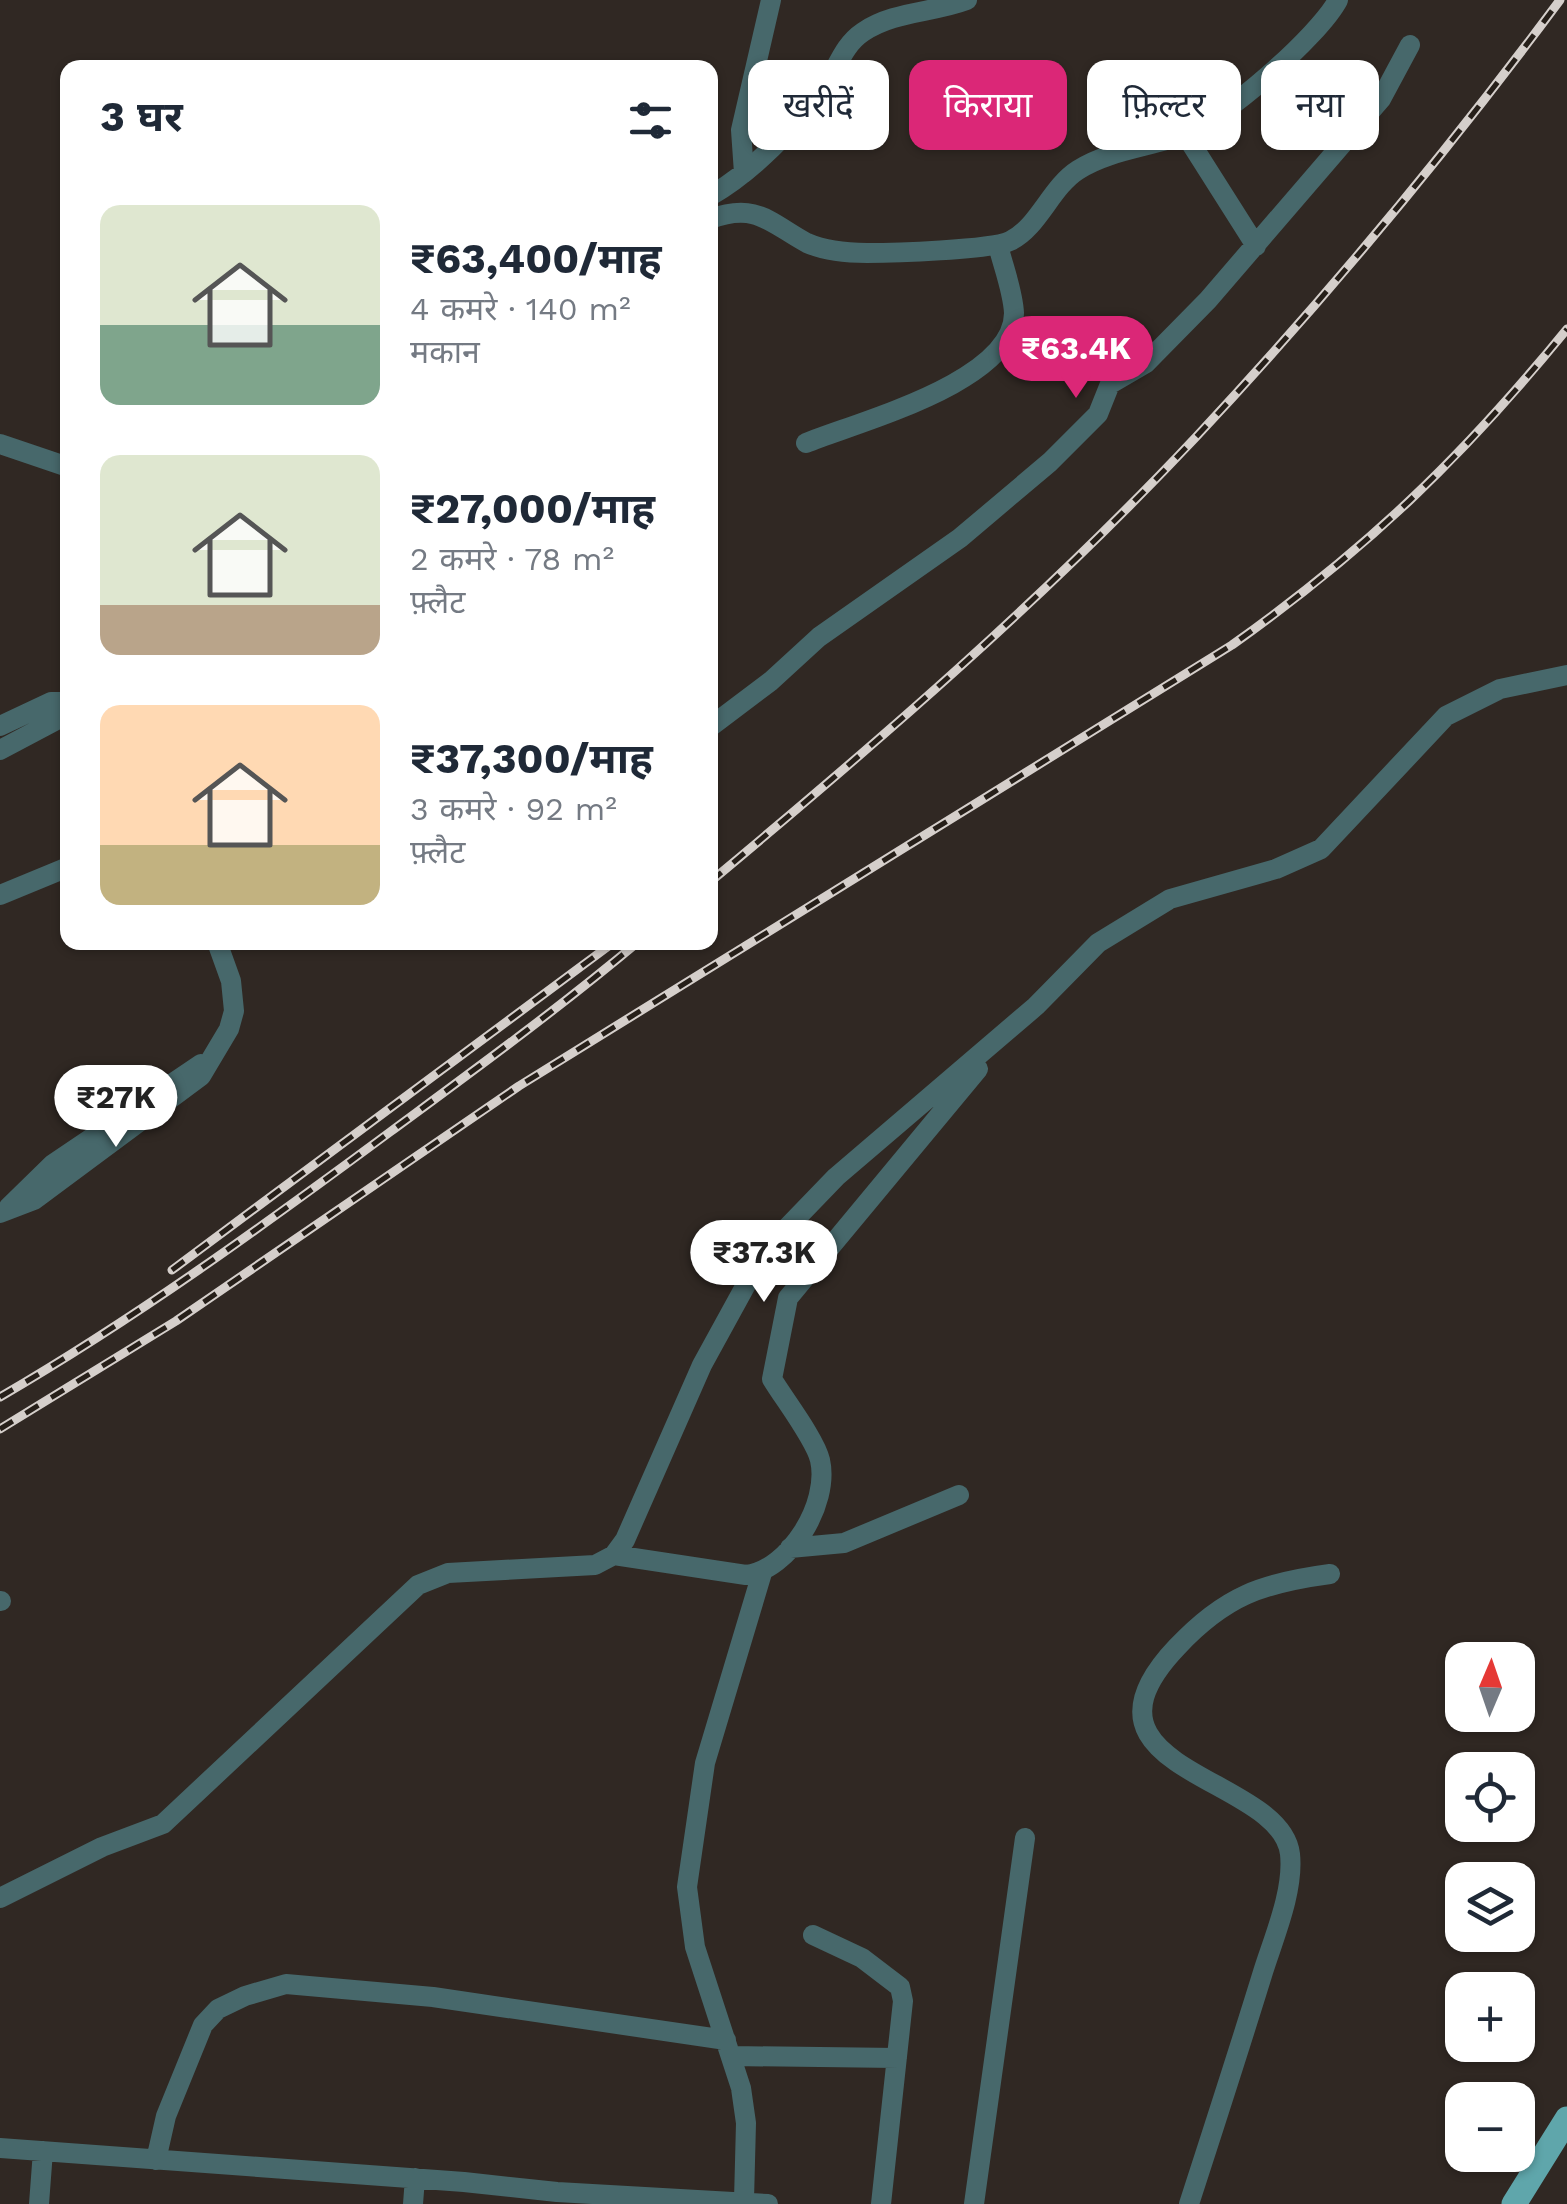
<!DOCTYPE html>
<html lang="hi">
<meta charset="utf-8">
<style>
:root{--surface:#fff;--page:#f6f6f7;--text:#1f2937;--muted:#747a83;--accent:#db2777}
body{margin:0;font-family:"Work Sans","Noto Sans Devanagari",sans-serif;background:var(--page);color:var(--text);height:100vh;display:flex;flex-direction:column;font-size:38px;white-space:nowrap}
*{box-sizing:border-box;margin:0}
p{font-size:32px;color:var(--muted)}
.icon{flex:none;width:55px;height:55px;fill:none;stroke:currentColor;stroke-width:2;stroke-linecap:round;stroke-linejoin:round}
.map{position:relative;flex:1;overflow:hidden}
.panel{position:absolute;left:60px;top:60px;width:658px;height:890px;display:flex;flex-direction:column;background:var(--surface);border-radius:20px;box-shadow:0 2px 8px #0004}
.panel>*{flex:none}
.banner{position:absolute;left:748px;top:60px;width:668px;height:90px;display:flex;gap:20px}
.needle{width:65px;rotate:2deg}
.fabs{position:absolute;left:1445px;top:1642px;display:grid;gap:20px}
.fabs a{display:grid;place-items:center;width:90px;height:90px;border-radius:20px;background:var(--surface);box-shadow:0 2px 8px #0004;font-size:50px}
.price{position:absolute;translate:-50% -85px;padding:0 22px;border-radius:35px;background:#fff;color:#222;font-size:32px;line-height:65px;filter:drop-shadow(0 2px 5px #0008)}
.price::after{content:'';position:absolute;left:50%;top:60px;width:30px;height:22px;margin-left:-15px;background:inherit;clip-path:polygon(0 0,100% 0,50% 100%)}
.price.active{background:var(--accent);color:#fff}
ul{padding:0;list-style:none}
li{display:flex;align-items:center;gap:30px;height:250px;padding:0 40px}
li span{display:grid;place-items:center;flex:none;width:280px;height:200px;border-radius:20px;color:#555}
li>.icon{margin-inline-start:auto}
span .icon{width:120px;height:120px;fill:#fffc;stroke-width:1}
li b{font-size:42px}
h2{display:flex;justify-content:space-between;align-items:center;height:120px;padding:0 40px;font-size:42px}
.pill{padding:0 35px;border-radius:20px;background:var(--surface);box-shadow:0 2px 8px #0004;font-size:35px;line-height:90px}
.pill.active{background:var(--accent);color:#fff}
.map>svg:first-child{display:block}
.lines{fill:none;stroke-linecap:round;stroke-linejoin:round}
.minor{stroke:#47686b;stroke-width:20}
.major{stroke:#5fa6ab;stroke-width:25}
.rail-casing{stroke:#d5cfcb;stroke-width:9}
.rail{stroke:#261f19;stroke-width:5;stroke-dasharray:15;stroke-linecap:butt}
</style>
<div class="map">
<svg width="1567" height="2204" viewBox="0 0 1567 2204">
<rect width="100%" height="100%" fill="#302823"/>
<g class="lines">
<!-- minor -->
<path class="minor" d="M1185 134 1256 246
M744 173 741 130 771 0
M710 196C752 172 795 128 823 89 837 70 842 46 863 32 894 11 933 13 967 0
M710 219C757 202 770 223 807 243 825 251 847 253 867 253 891 253 991 250 1010 241 1038 228 1051 187 1078 170 1109 150 1151 147 1185 134 1224 119 1319 36 1338 0
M806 443C857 422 1014 382 1014 313 1013 291 1003 266 998 245
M0 444 68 467
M0 726 51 702H68
M710 727 771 681 819 637 960 538 1050 462 1098 414 1110 384 1146 363 1208 300 1381 99 1410 45
M0 750 68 714
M0 895 68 867
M9 1207 53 1164 201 1064
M0 1213 34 1200 201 1076 229 1029 234 1011 231 981 217 942
M790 1548 844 1543 959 1495
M614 1555 746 1575C789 1570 830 1504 820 1460 815 1439 784 1399 772 1379L788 1298 978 1069
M0 1601H1
M0 1898 102 1847 163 1824 418 1585 448 1573 595 1565 614 1555 625 1540 702 1365 753 1272 780 1235 836 1177 1036 1006 1098 943 1170 899 1276 869 1321 849 1446 716 1500 689 1567 675
M813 1935 862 1958 900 1987 903 2001 881 2204
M732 2056 897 2058
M0 2148 464 2182 557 2192 768 2204
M156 2160 166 2116 203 2025 218 2009 245 1996 286 1984 433 1997 726 2040
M744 2200 746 2123 741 2088 695 1947 687 1887 705 1763 762 1573
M39 2204 43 2151
M413 2204 415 2178
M974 2204 1025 1838
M1189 2204C1214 2127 1239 2050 1263 1972 1274 1937 1294 1891 1290 1854 1281 1775 1058 1772 1177 1647 1225 1596 1262 1583 1330 1574"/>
<!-- major -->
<path class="major" d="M1514 2204 1567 2119"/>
<defs>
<path id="rail" d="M710 882C878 742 1046 597 1196 437 1325 299 1447 152 1560 0
M172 1270 614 942
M0 1397C136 1318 264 1225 390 1132 474 1070 558 1009 638 942
M0 1429 176 1321 519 1086 1232 645C1367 549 1462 458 1567 329"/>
</defs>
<!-- rail casing -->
<use href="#rail" class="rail-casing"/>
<!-- rail -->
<use href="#rail" class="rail"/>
</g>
</svg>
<div class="fabs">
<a><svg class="needle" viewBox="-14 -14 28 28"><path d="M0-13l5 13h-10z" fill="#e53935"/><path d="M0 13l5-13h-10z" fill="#747a83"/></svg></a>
<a><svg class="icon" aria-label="locate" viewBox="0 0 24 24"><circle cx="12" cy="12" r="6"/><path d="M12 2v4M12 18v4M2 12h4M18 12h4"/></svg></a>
<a><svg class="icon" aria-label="layers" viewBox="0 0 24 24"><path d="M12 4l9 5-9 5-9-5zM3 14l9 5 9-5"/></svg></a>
<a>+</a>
<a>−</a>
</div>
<b class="price active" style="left:1076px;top:401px">₹63.4K</b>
<b class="price" style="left:116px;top:1150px">₹27K</b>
<b class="price" style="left:764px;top:1305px">₹37.3K</b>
<div class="banner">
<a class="pill">खरीदें</a>
<a class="pill active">किराया</a>
<a class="pill">फ़िल्टर</a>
<a class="pill">नया</a>
</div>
<section class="panel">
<h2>3 घर<svg class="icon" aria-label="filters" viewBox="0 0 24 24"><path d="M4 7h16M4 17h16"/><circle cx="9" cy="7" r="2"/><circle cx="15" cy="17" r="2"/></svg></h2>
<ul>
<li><span style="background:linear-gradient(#dfe7d0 60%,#7fa58c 0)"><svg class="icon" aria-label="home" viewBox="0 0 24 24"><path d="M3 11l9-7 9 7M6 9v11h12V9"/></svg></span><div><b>₹63,400/माह</b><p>4 कमरे · 140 m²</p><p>मकान</p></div></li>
<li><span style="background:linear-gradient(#dfe7d0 75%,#b9a48a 0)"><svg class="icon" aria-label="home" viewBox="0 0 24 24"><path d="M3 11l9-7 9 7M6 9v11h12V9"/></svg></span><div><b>₹27,000/माह</b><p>2 कमरे · 78 m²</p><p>फ़्लैट</p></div></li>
<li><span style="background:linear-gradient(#ffd9b3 70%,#c2b280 0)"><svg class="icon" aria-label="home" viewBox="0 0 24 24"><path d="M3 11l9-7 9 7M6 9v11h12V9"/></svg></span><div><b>₹37,300/माह</b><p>3 कमरे · 92 m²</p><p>फ़्लैट</p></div></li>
</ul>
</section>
</div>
